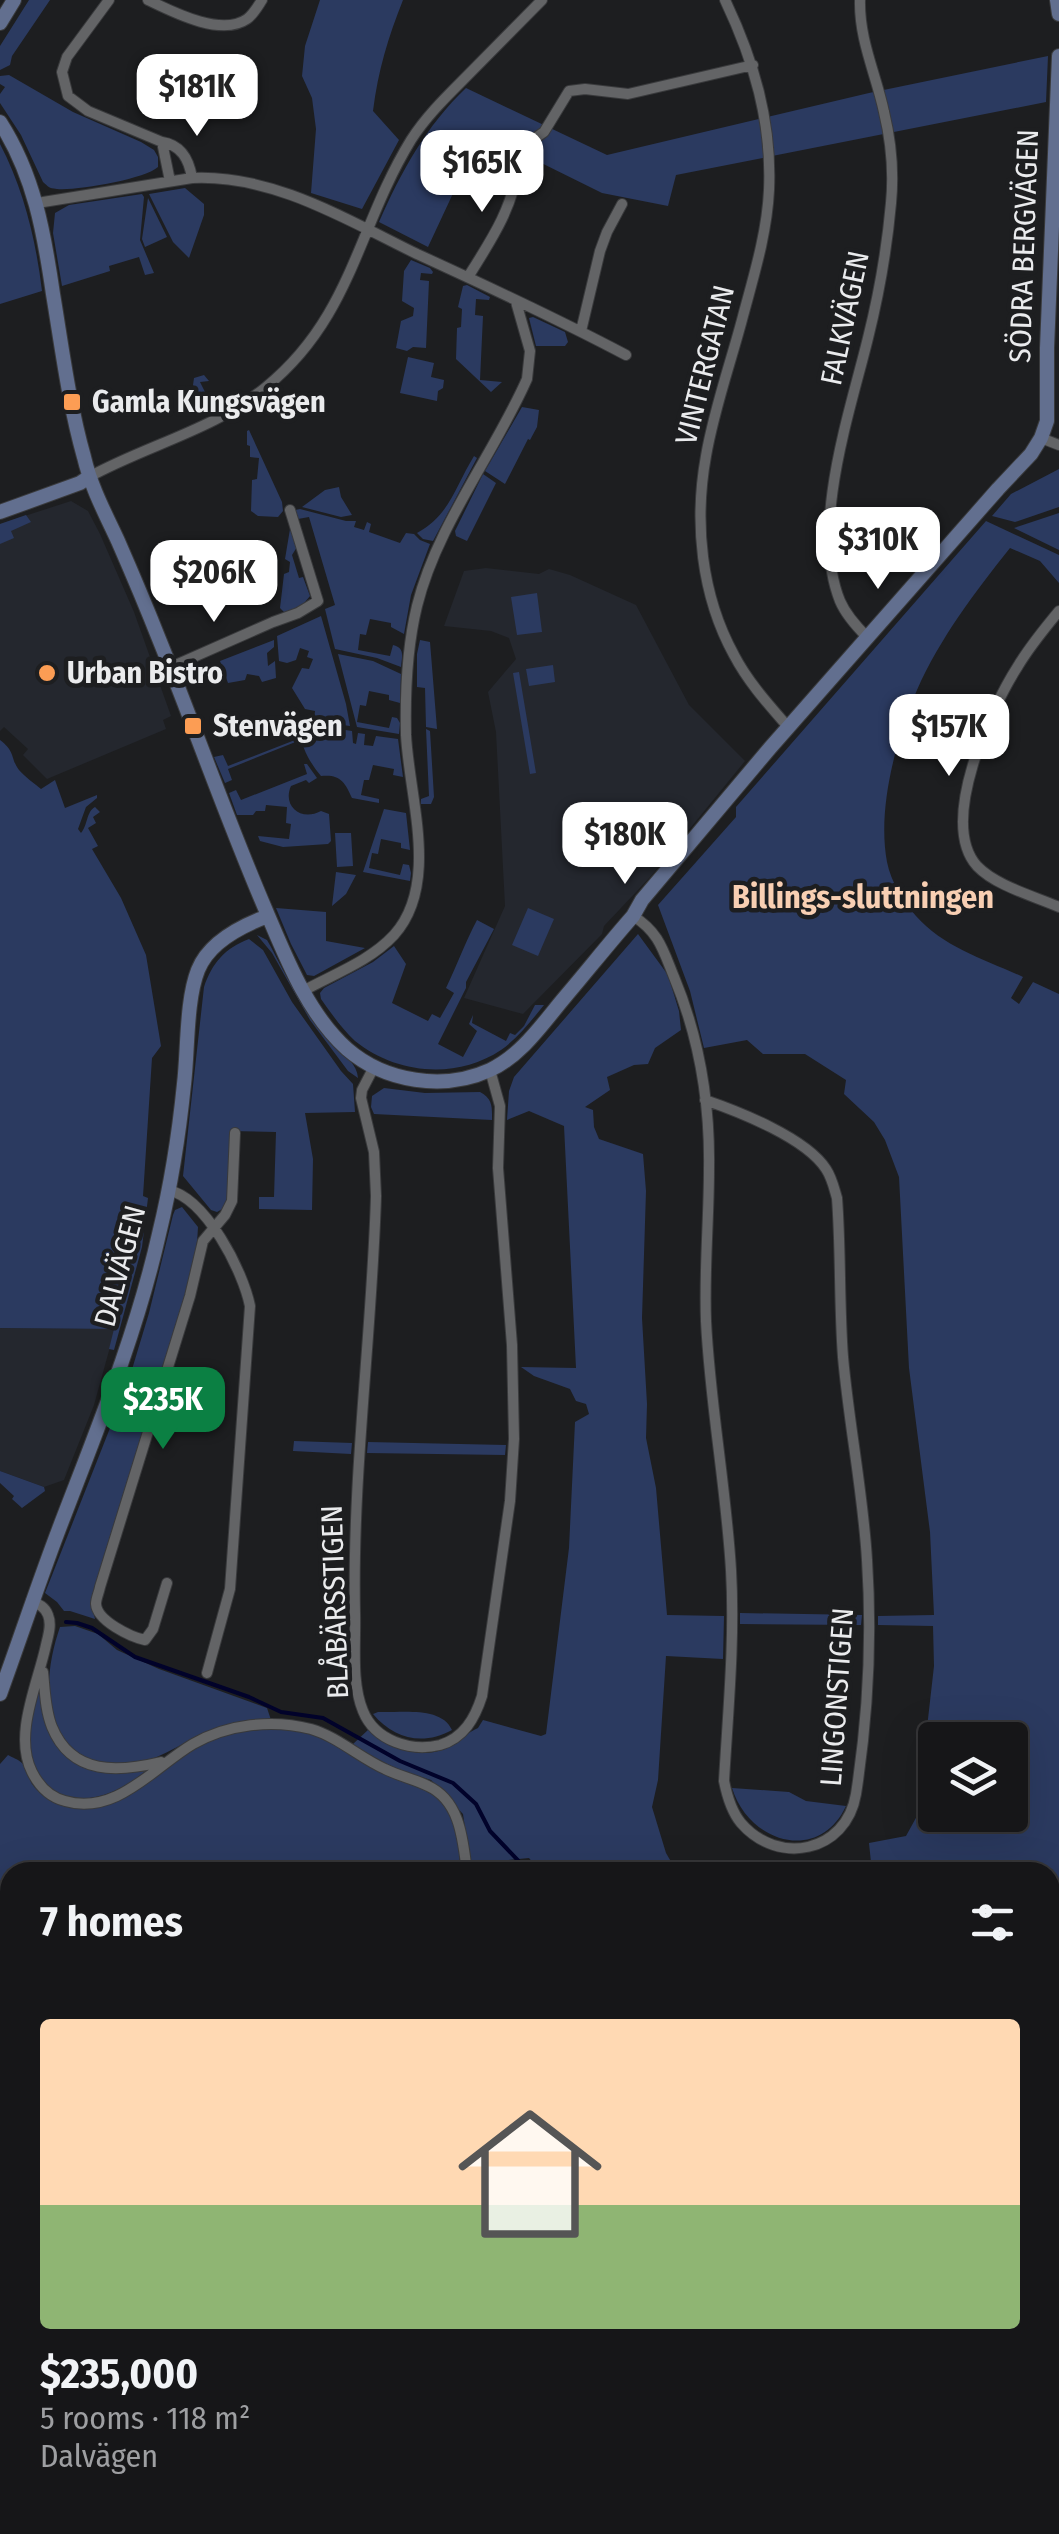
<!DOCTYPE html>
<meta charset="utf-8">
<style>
:root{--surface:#161618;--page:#232325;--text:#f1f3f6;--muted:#9e9fa2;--line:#353537;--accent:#0b8043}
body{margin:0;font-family:"Fira Sans Condensed",sans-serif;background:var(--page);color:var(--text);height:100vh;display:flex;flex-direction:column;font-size:38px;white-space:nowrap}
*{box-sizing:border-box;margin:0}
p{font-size:32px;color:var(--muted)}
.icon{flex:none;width:55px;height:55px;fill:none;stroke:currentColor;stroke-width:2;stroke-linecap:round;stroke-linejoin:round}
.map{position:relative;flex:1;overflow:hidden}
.drawer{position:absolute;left:0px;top:1862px;width:1060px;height:672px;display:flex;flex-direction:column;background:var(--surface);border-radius:30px 30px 0 0;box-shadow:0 10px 40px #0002,0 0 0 2px var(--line)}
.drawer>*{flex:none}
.buttons{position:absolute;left:918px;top:1722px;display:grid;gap:20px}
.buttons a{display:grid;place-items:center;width:110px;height:110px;border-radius:10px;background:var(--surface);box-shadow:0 10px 40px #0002,0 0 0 2px var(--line);font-size:50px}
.price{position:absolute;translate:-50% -85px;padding:0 22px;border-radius:20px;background:#fff;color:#222;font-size:32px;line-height:65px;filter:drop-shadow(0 2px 5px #0008)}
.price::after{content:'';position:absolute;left:50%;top:60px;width:30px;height:22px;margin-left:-15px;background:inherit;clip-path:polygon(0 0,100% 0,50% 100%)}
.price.on{background:var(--accent);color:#fff}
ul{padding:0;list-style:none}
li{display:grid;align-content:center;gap:20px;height:530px;padding:0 40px}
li+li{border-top:2px solid var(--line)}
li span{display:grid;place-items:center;height:310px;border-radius:10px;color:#555}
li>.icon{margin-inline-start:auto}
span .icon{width:180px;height:180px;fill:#fffc;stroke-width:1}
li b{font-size:42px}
h2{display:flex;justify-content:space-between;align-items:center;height:120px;padding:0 40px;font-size:42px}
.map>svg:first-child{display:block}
.built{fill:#24272e}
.green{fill:#2b3a60;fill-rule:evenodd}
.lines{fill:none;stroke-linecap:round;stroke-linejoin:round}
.stream{stroke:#01022a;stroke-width:4}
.street-casing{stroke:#393a3c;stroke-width:12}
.secondary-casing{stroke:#393a3c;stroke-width:16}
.street{stroke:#636466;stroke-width:10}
.secondary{stroke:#626f8f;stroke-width:14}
.poi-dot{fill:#fc9d54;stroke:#1d1e20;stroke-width:4}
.labels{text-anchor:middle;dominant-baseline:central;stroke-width:9;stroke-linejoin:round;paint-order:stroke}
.street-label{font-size:30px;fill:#eaebed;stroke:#1d1e20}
.poi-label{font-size:30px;font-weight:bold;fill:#eaebed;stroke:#1d1e20;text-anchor:start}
.neighbourhood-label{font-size:32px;font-weight:bold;fill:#f8cfb3;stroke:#1d1e20}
</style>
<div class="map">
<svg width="1059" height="2534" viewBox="0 0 1059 2534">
<rect width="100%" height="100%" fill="#1d1e20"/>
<!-- built -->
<path class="built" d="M71 501 88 511 100 534 134 612 171 716 163 720 166 729 47 779 23 755 28 749 4 727 0 731V524Z
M486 568 539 574 549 569 570 575 636 605 689 705 745 761 652 875 604 926 602 934 523 1014 464 998 505 906 496 732 488 692 516 659 509 638 491 631 444 626 464 571Z
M0 1328 115 1329 94 1405 64 1480 44 1487 0 1471Z"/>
<!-- green -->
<path class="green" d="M29 0H50L12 56 10 65 0 70V46Z
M320 0H403C388 38 378 70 373 111L399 140 362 209 311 193 316 129 312 98 302 76 305 46Z
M1048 56 1046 102 676 175 668 206 602 193 497 141 477 142 428 247 379 222C401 172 426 126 466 88L607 155 869 93Z
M223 69 232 71 236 81 240 108 222 114 219 94Z
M9 75 73 112 141 142 154 150 158 157V167C145 179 76 191 57 189 48 188 49 187 43 182L21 135 0 103V94L5 87 0 84V76Z
M0 144C24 190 36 241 42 291L0 304Z
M185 188 204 204V215L189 258 173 242 149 194Z
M142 194 144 197 140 240 154 273 145 275 139 257 109 266 110 271 62 286 53 233 55 213 69 205Z
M148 198 167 237 145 247 142 239Z
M411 260 430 268 433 272 432 274 421 273 420 280 429 281 426 348 413 347 407 351 396 348 401 321 413 316 414 308 402 301 404 271Z
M467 285 490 297 489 300 476 299 475 315 483 316 480 380 502 382 491 392 456 359 457 328 461 327 462 309 458 307 463 286Z
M533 317 565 332 568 342 565 346H536L529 318Z
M408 357 434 363 431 377 444 380 443 388 438 391 437 401 400 393Z
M204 375 209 381 200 382 210 402 220 404 214 412 205 409 193 385 194 378Z
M522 407 539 410 537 427 530 440 528 439 505 484 485 471Z
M249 430 282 502 283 511 278 517 258 516 251 511 252 480 257 479 259 458 250 457V446L247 445V431Z
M474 456 477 458 433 541 423 539 417 533C450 515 455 487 474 456Z
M1059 469V507L1015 522 992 516 1011 494Z
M483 474 496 483 467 541 456 536 455 531Z
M339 487 341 497 352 515 341 517 302 507 325 490Z
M300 509 346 521H356L354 527 364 530 367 522 371 524 369 532 400 543 406 533 414 534 420 540 430 544 411 595 404 634 391 627V623L370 619 366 635 360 634 358 650 390 656 393 645C405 648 402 656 401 667L377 658 335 649 325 609 335 605 309 517 298 519 295 510Z
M1059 513V550L1014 528Z
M26 515 31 522 11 531 14 538 0 544V524Z
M986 521 1059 555V583L1040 561 1010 548C975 592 940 638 917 690 896 739 877 809 887 862 891 882 903 901 916 916 943 947 986 960 1023 977L1011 998 1019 1004 1033 982 1059 994V1935H1050V1872H872L869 1843 906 1836 917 1816 934 1666 933 1626 878 1625V1616L934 1615 930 1532 909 1368 899 1177 885 1140 874 1122 844 1094 846 1080 805 1054H763L747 1040 704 1048 690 991 658 905 736 817V807ZM935 1740H1010V1815H935Z
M290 529 297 547 292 555 299 578 303 577 310 596 300 608 285 613 280 608 284 574 289 572 290 562 285 559Z
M537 593 542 632 517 635 511 597Z
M321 616 346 704 350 726 314 721 315 711 305 709 292 688 302 668 309 669 313 659 307 657 309 651 300 648 296 660 287 663 279 661 277 636Z
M274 640V647L267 653 268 666 275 661 276 678 262 682 259 676 247 674 245 680 228 683 220 661Z
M420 640 430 642 437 729 426 727 425 688 417 687V654Z
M338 654 373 661 401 674 400 703 389 700V695L369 691 366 706 360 705 357 722 389 728 392 717 397 718 400 723 399 734 357 727Z
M553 665 555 682 529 686 526 669Z
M519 672 536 773 530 774 513 673Z
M313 725 352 731 353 743 356 744 358 733 365 734 364 745 373 746 376 736 398 739 403 777 393 775 394 769 373 765 369 780H364L361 795 379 799V803L352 798C345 782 340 774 321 776 310 763 298 743 301 726L304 732 312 733Z
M426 729 430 731 434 797 431 804H421V799L429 796Z
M294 731 298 741 228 769 232 780 225 783 214 757 223 755 228 766 295 740Z
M0 740C16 752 10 758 19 770 25 777 34 783 41 789L55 780 65 808 97 795V798L86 807 78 829 81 833C88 825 86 812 95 807L100 812 93 817 96 823 88 828 98 846 92 849 121 898 146 955 161 1046 152 1058 143 1196 148 1198 142 1247 114 1350 109 1349 114 1329 0 1328Z
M304 764H307L317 778 309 783 306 780 291 786C282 806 301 822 321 811L329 814 331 841 328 844 283 847 260 841 258 836 289 839 291 824 286 823 287 807 266 805 265 811H256L253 815H237L229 793 236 790 241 800 307 774Z
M384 809 406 813 410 850 401 848V843L381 839 378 854 372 853 369 868 400 875 403 864 409 865 411 873 410 881 363 872Z
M335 833H351L353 866 337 867Z
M336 872 356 875 346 894 332 906Z
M276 908 326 912V941L365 948 314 976 307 975 291 944Z
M528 908 554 919 538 956 512 945Z
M477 920 494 929 466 982V988L438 1044 463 1057 477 1031 469 1024 473 1015 472 1023 506 1041 510 1033 515 1035 524 1026 535 1005H544C531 1021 518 1038 501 1050 456 1080 396 1074 355 1041 342 1029 331 1013 321 999L320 993 324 988 373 962 394 946 406 964 392 1003 428 1021 432 1014 440 1018 454 993 446 988C457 965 465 943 477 920Z
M638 934 668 975 679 1011 681 1030 655 1048 648 1064 634 1065 607 1077 610 1090 585 1107 593 1110 594 1127 599 1139 643 1154 646 1191 642 1318 647 1404 646 1438 656 1488 667 1615 724 1616 723 1659 666 1656 658 1780 652 1807 666 1853 677 1872H585L586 1861 577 1863 568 1860V1872H541L529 1858 499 1861 485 1872 471 1869 463 1814 431 1780 396 1769 352 1745 369 1729C393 1748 421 1762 451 1746 461 1740 468 1732 478 1728L483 1720 541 1736 546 1734 569 1548 575 1422 589 1414 586 1404 576 1401 570 1389 534 1376 521 1367 576 1368 564 1126 529 1111 507 1120 509 1091 514 1077Z
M257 935 267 940 271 947C289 982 308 1019 336 1047 346 1057 357 1064 358 1078L348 1071 310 1020 272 953Z
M249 939 263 950 292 1002 341 1071 353 1084 355 1112 305 1113 313 1159 312 1210 259 1209V1197H274L276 1132 230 1131 228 1200 224 1208 217 1212 211 1210 183 1176 204 987C212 963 225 948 249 939Z
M384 1088 425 1093 480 1092C493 1099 492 1107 492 1120L374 1114 371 1107 372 1096Z
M182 1207 198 1227C196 1285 171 1342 154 1397L127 1386 149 1313 173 1215 175 1210Z
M125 1390 153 1400 91 1600 95 1619 70 1611H64L57 1602 45 1593Z
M294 1441 352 1443 351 1454 293 1451Z
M368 1442 506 1445 505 1455 367 1453Z
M0 1471 44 1487 45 1491 22 1508 12 1499 14 1496 0 1483Z
M740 1613 862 1615 861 1625 740 1624Z
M75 1626 98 1634 117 1650 159 1669 267 1708 271 1720C251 1724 229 1725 210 1732 184 1741 159 1760 132 1765 118 1767 99 1764 87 1758 38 1734 45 1670 60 1627Z
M40 1677 55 1742C95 1766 101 1779 149 1768 122 1792 83 1811 50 1788 38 1780 32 1768 30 1755 27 1729 35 1702 40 1677Z
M378 1712C402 1713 441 1706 452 1730 423 1746 394 1739 373 1714Z
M270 1729H290L312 1734 433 1793C454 1812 464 1844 458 1872H10V2078L0 2052V1764L8 1755C13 1758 18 1759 22 1763 27 1768 28 1777 32 1784 38 1792 47 1799 56 1803 113 1827 157 1767 202 1744 224 1733 245 1731 270 1729Z
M732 1788 789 1792 806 1801 846 1806C819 1864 749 1843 732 1788Z
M1059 2125V2534H716L712 2531 710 2534H682L661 2525H1050V2129Z
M92 2525H141L145 2534H91Z"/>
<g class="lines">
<!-- stream -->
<path class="stream" d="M66 1622 77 1623 92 1628 135 1657 249 1697 281 1712 323 1718 400 1761 453 1783 476 1804 490 1831 529 1872
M735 2525 742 2534"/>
<defs>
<path id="street" d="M109 0 67 57 62 72 68 96 88 111 162 142C181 145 189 159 192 178
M148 0C173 12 221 37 247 19 253 15 258 6 262 0
M725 0C754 61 772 122 769 190 767 233 754 275 743 316 731 362 714 409 706 456 694 522 701 595 734 655 748 682 769 705 789 728
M860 0C859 40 876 74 884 112 891 141 894 172 891 203 887 248 879 294 868 338 850 412 810 527 840 601 846 615 856 626 867 637
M531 141 544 132 569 91 585 89 628 94 753 65
M162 142 170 181
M37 203 192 178C273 174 347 220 417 254 487 286 558 319 626 355
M468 277C492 239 513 208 519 162
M581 331 600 251 607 232 622 204
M1041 438 1059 445
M89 477C147 445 214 430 266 387 352 317 357 228 411 140 425 118 443 100 461 82 488 55 515 27 542 0
M1059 611C1044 629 1030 646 1018 666 991 708 938 822 977 866 996 886 1034 896 1059 907
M171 667 273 622 298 613 318 601 290 510
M633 916C659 932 663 950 674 977 699 1037 710 1104 709 1169 709 1220 704 1270 706 1321 710 1404 726 1486 731 1570 735 1640 728 1711 724 1781 727 1796 731 1811 741 1823 778 1866 846 1853 856 1794 868 1717 872 1637 867 1560 863 1492 849 1425 843 1357 839 1304 841 1251 837 1198 834 1188 832 1178 826 1169 806 1138 740 1112 705 1100
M303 991C334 974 370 961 394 935 440 884 409 797 406 735 405 692 407 647 417 606 437 525 494 454 527 379L530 351 516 302
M374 1067 362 1090 361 1098 374 1152 376 1196C372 1335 352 1474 355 1613 356 1644 351 1682 363 1711 375 1741 411 1752 440 1745 464 1738 475 1718 482 1696L510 1501 514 1439 512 1345 498 1168 500 1106 490 1070
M168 1190C206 1198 243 1271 250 1306L230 1589 207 1673
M167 1583 153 1629 145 1640C131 1637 97 1621 96 1604 96 1598 99 1593 100 1587L190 1296 203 1241 225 1215 232 1201 235 1133
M31 1601C39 1604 45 1607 48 1615 52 1625 48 1636 46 1645 38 1683 13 1735 32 1772 39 1786 49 1797 65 1801 116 1816 154 1767 193 1744 228 1724 272 1719 311 1729 338 1737 360 1758 385 1769 399 1776 414 1779 428 1786 461 1801 463 1842 467 1872
M43 1672C45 1690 45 1710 52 1727 72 1776 119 1772 161 1762
M0 2142 10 2138
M279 2525 281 2534
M392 2525 394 2534
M513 2525 514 2534
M86 2534 88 2525"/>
<path id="secondary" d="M1057 0 1059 14
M0 23 14 0
M0 122C34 175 44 232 53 294 62 348 69 404 84 457 91 487 105 513 118 541 132 573 146 606 159 639 196 730 228 823 267 913 287 960 308 1014 347 1049 385 1082 444 1091 490 1070 522 1055 543 1023 565 997 588 970 610 942 633 916L642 900 770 748 998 489 1031 454 1041 438 1047 421V348L1059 56
M0 512 80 483 89 477
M0 1694C20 1639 38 1584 59 1529 96 1432 136 1336 159 1234 171 1185 179 1134 184 1084 188 1051 186 1000 198 970 209 942 241 926 268 916
M0 2078 8 2101 6 2110 10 2123
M160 2525 164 2534"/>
</defs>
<!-- street casing -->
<use href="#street" class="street-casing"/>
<!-- secondary casing -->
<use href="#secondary" class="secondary-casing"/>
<!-- street -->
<use href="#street" class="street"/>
<!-- secondary -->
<use href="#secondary" class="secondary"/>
</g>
<!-- markers -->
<g class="poi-dot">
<rect x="62" y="392" width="20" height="20" rx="5"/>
<circle cx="47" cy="673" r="10"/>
<rect x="183" y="716" width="20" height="20" rx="5"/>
</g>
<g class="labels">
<!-- street labels -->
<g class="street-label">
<text transform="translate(1024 246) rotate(-88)">SÖDRA BERGVÄGEN</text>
<text transform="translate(845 318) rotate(-78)">FALKVÄGEN</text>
<text transform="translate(705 365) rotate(-76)">VINTERGATAN</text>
<text transform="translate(120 1266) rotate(-75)">DALVÄGEN</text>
<text transform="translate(335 1602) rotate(-92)">BLÅBÄRSSTIGEN</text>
<text transform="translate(837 1697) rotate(-86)">LINGONSTIGEN</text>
</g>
<!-- poi labels -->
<g class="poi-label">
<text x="92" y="402">Gamla Kungsvägen</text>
<text x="67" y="673">Urban Bistro</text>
<text x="213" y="726">Stenvägen</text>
</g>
<!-- neighbourhood labels -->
<g class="neighbourhood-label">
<text x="863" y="897">Billings-sluttningen</text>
</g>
</g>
</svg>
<div class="buttons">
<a><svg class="icon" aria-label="layers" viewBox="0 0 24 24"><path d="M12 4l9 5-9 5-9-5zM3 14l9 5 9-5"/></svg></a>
</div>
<b class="price" style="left:197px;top:139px">$181K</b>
<b class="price" style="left:482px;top:215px">$165K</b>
<b class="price" style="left:878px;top:592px">$310K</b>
<b class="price" style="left:214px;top:625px">$206K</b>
<b class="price" style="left:949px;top:779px">$157K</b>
<b class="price" style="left:625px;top:887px">$180K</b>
<b class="price on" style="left:163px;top:1452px">$235K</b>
<section class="drawer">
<h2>7 homes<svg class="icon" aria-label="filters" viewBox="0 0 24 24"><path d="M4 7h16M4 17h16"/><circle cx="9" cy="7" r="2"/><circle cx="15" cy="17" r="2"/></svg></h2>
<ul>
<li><span style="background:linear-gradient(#ffd9b3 60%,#8fb573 0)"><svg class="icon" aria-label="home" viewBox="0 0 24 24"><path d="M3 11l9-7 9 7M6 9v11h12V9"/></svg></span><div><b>$235,000</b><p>5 rooms · 118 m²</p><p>Dalvägen</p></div></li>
</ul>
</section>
</div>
